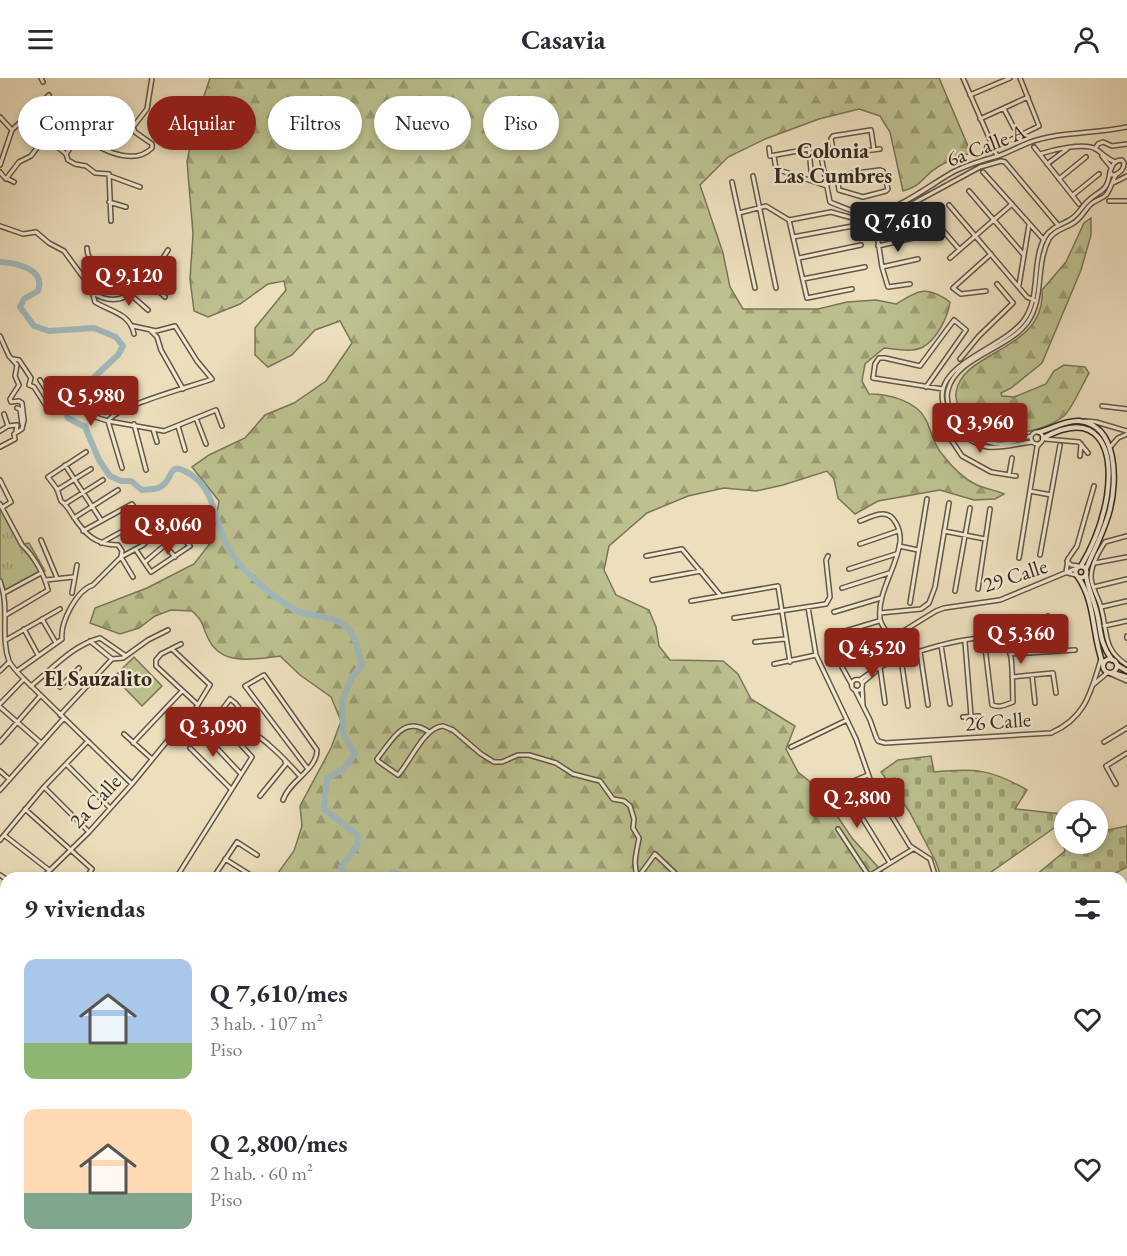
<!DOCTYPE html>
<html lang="es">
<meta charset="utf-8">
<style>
:root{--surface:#fff;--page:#f2f2f3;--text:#2b2b33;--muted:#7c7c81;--accent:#8f2418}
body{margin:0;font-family:"EB Garamond",serif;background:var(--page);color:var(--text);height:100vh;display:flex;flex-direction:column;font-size:22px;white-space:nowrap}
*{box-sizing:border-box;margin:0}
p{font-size:20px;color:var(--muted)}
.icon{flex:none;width:33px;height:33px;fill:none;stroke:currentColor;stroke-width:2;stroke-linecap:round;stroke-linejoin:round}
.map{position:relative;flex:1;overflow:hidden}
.sheet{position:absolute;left:0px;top:794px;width:1128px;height:386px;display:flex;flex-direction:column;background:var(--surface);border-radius:18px 18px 0 0;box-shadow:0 3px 9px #0003}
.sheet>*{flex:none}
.banner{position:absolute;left:18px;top:18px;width:600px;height:54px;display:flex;gap:12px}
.controls{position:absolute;left:1054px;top:722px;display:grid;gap:12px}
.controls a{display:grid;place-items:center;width:54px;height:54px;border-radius:50%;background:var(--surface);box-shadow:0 3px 9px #0003;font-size:30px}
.price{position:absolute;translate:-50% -51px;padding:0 14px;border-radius:6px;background:var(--accent);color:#fff;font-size:20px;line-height:39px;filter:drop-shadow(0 2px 3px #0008)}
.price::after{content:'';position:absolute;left:50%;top:36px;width:18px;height:14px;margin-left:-9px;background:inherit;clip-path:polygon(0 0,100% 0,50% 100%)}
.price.on{background:#222;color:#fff}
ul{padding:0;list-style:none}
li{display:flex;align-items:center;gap:18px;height:150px;padding:0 24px}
li span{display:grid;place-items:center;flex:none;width:168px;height:120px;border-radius:12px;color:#555}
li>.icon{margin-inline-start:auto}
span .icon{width:72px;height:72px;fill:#fffc;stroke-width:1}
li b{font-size:26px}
h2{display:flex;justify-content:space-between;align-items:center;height:72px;padding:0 24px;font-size:26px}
.chip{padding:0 21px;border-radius:27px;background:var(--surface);box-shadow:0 3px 9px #0003;font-size:21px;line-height:54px}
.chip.on{background:var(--accent);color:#fff}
header{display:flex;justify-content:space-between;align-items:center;height:78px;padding:0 24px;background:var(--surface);font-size:27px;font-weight:700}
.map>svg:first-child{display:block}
.grass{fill:#bcc18f;stroke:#787657;stroke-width:1.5}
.forest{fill:url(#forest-firs);stroke:#787657;stroke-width:1.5}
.cemetery{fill:url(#cemetery-stones);stroke:#787657;stroke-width:1.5}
.park{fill:url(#park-tufts);stroke:#787657;stroke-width:1.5}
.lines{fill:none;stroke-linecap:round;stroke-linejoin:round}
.river{stroke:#a0b9bd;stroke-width:6}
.street-casing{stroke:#625746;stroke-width:6}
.secondary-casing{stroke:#342a1f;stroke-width:7}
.primary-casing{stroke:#342a1f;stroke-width:8}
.street{stroke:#f3ead4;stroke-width:3}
.secondary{stroke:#f3ead4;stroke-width:4}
.primary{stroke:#eddfbd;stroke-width:4.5}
.labels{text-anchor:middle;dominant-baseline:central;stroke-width:4.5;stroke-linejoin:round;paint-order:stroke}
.street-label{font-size:21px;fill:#342a1f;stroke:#f3ead4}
.neighbourhood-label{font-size:22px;font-weight:bold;fill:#342a1f;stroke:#f3ead4}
</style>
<header><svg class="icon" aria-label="menu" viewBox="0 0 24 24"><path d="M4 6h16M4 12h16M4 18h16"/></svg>Casavia<svg class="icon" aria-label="person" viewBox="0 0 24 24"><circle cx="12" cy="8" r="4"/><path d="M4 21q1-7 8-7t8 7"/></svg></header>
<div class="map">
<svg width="1127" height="1178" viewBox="0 0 1127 1178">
<defs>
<pattern id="forest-firs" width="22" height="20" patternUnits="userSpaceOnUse" patternTransform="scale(1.5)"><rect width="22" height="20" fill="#bcc18f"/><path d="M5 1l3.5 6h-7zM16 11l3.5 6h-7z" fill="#9a9d74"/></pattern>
<pattern id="cemetery-stones" width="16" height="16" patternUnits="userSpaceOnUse" patternTransform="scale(1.5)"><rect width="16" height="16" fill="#bcc18f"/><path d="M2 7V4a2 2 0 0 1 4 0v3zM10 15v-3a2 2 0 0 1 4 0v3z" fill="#9a9d74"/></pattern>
<pattern id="park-tufts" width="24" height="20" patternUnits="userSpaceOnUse" patternTransform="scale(1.5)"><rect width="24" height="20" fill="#bcc18f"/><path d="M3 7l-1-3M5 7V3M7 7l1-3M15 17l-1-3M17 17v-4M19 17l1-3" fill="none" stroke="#9a9d74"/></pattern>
</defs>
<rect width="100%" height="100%" fill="#eddfbd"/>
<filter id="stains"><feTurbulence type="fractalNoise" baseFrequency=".00333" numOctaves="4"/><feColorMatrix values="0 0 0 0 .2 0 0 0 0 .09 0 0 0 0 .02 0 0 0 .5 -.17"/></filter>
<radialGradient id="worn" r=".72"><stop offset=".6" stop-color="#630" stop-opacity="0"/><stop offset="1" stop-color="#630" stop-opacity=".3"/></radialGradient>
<!-- grass -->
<path class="grass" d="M134 579 162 608 142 628 114 599Z
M6 989V1073L0 1068V992Z"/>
<!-- forest -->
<path class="forest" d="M210 0H939L971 75C956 79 943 84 931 94 918 105 921 107 903 113L890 54 880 38 859 31 819 41 765 61 728 79 700 107 723 175 730 209 743 231H818L847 224 876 222 896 226C919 212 927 207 950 224 948 239 937 261 923 269 912 275 895 271 884 270L865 286 862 303 869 316C889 316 917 323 926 342 932 354 933 366 942 376 951 388 964 401 977 407 986 411 996 412 1004 416L995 421 974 422 940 412 878 423 855 436 838 420 834 401 827 393 783 407 756 413 724 410 688 418 647 435 609 468 604 492 616 517 649 532 656 549 659 568 670 582 723 583 738 596 751 621 795 648 786 671 798 694 819 711 852 760 887 799H275L294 773 302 748 300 728 331 670 341 643 331 619 300 597 280 578C255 581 221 589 208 560 201 546 205 545 192 533L171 532 155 538 139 550 120 556 90 545 95 530 147 510 194 486 212 463 219 423 192 389 209 377 245 360 265 337 294 325 326 303 352 265 340 243 315 252 292 277 268 289 255 277V250L286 212 284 203 268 206 240 226 208 239 194 233 190 201 193 156 187 83 196 42Z
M1091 140V157L1081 192 1042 285 1011 310 1001 315 1002 318 1014 319 1046 306 1054 293 1064 287 1085 289 1089 295C1083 305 1072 331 1064 338 1037 358 986 365 963 336 959 330 955 322 956 315 961 272 1046 274 1042 212L1066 184 1084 145Z
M663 1173H802L818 1178H661Z
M984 1173H1103L1102 1178H1078L1076 1175 1068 1178H1004L1002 1174 994 1178H982Z"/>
<!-- cemetery -->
<path class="cemetery" d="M931 678 934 694C974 690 991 691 1027 712L1015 731 1062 736 1064 743 984 799H941L936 784 909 733 881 694 898 682Z
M1127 748V789L1108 799H1036V797L1065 773 1062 761 1065 759V765H1098V754Z"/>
<!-- park -->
<path class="park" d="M0 424 24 466 29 465 45 493 4 515 0 503Z"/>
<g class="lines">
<!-- river -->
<path class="river" d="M0 184C17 185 46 191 38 213L24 221 20 229 34 248 49 253 94 250 116 259 123 268 118 277 92 301 65 334 68 340 85 349 99 382 110 398 121 403H131L142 412C148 411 156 412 160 409 175 402 166 381 190 396 215 411 215 444 227 468 231 475 237 484 243 490 258 505 278 523 297 533 303 536 312 537 319 538 353 544 354 556 362 587L352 599 342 622 343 656 355 676 344 691 327 700 324 731 359 758 356 770 341 789 348 800
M386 800 392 794 413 800
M653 1173V1178"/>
<defs>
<path id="street" d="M41 0 43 4
M963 0 997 78
M970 17 1010 0
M1004 31 1014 50
M0 39 12 52 0 87
M980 41 1028 19
M12 52 49 17
M1034 69 1079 126
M769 70 770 78 809 71 812 103
M994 70 1039 48 1020 0
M880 71 821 78 830 124C840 128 850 133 861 135 891 140 930 106 955 93 970 86 983 82 998 78 1009 74 1018 69 1028 65 1060 53 1094 56 1127 49
M1095 71 1098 66 1103 64 1112 68 1127 66
M66 76 68 82 75 86 86 88 95 95 109 96 111 143
M834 76 831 61 833 58 871 52 874 72
M1040 76C1052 72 1084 64 1096 71 1103 76 1108 82 1116 84
M774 78 776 91 827 108
M1102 78 1111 89
M1122 82 1124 85C1124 92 1118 97 1112 97L1110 94C1112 88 1114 82 1122 82Z
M1047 86 1067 71
M0 94 4 99 14 104
M983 94 1044 162
M110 98 140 109
M753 98 776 210
M825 99 880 92 883 93 888 111 886 113 863 119 839 112 837 97
M6 101 19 84 31 78 48 55 55 67 66 76 69 72 67 56 70 52C91 65 130 92 152 70V66L135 54 133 49 147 31 152 0
M1059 101 1086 79
M732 104 755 210
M1113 105 1127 98
M969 113 1023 176
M1073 117 1099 96
M1109 123H1127
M109 124 126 129
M949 127 1027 219 1036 223
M739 135 766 128 789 142 831 134 878 147 902 140 910 127 980 89 1001 83 1005 84 1058 147
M789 142 807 220 852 211
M934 142 959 171
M878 147 876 150 882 189 888 209 910 206
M0 148 23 156 36 154 49 165 64 173 91 210 95 224C111 234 130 235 134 256
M793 159 853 148
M878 168 913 160
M87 170C87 186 105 195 114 206
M799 180 861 167
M950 180 1012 126
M160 186 172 197
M882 189 918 181
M803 201 865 189
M146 202 165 219
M1019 207 1029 147
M986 213 961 216 953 210 991 176
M93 215C127 237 152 198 168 172
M131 217 148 232
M151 253 157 259 161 272 183 311
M0 258 9 278 17 287 15 298 19 307 10 321 11 324 19 323 22 325 24 342 22 351 14 356 15 361 0 369
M13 281 19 282 31 300 29 307 34 309 48 331
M960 281 979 258 1013 225 997 206
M40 302 56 327
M926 309 966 252 954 242 920 288 885 280H879L875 286 873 300 943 311
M1102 328 1127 331
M17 330 20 331 22 346
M84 333 89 337 108 343 164 353 216 332 222 348
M4 336 8 348
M954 337 948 342 944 351 962 378 991 394 1016 398
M196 340 206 366
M108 343C119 327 190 309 212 301L197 283 175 248 156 253 133 248
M108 343 122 390
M1085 343 1096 344 1127 353
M134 346 146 392
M178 348 185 372
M153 351 157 364
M0 353 8 348 17 347 16 354
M1031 360a6 6 0 1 1 12 0a6 6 0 1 1-12 0Z
M1031 358C1021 361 1011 366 1000 366 978 366 941 337 948 312 956 279 1008 271 1027 245 1045 221 1035 187 1049 161 1055 151 1067 150 1075 144 1082 139 1085 132 1090 127 1095 122 1102 121 1106 117 1111 111 1112 103 1116 97
M1045 361 1079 364 1088 375
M1032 364C1001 368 983 379 957 350 906 290 1000 276 1024 242 1041 219 1031 184 1045 159 1051 149 1062 147 1071 141 1078 137 1081 130 1086 125 1098 111 1107 117 1110 94
M1111 368 1118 360 1127 356
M86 374 48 399 57 411 61 423C67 427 69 432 73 438 85 456 95 467 118 467L122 473 121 479 133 499
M1080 378 1081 366
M65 387 101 442
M1009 397 1012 380
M0 402 11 424 3 429
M57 412 91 391
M1030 413 1051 417
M0 426 22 467C34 478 44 496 48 512L6 537
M65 426 103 402
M74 440 118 412
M860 443C866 441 875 436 882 436 895 435 901 453 900 464 897 490 877 514 880 541 881 548 888 555 892 561
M83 453 132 426 153 457
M944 453 985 461
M1127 458 1105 464C1099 473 1091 488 1091 499 1091 509 1099 520 1101 530 1108 554 1102 571 1127 587
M41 462 57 500
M101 465 137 445
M860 466 898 453
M165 467 175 479
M899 468 918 472
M136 472 151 494 190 468 178 456 145 484
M1040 477 1060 367
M646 478 682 471 720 517
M1019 480 1037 369 1040 365
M1067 483 1071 487 1079 488
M1095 485 1127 479
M849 491 896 476
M1066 495 1068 481 1077 468 1094 408
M1068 495 1076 497
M46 502 73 499
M652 502 701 493
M0 503C10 530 0 558 9 583 12 589 19 596 24 601L132 706
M1094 509 1127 501
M842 510 889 495
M978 511 990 431
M955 513 970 430
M4 515 41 495
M72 515 77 487
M691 523 778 508 790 584
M910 525 927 421
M808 529 816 577 856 661 871 704 910 768 930 781 936 800
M1101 529 1127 523
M834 534 881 520
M880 535 921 531 929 525 935 509 949 425
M1048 538 1052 573
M734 540 826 526 830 519 826 482 828 478
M42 541 56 565
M1029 547 1031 575
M1104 548 1127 543
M24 551 38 577
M832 557 879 543
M1127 558V560
M6 562 60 531
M90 563 112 581
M755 564 785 561
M965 564 971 638
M181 566 161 576 156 582V588L198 627
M941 567 950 626
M920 574 928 627
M1010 576 1075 572
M901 581 908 628
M774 586 816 577
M880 590 885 625
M0 593 9 584
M17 593 62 561C60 544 77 512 93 507L121 479 143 467 162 449
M46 595 60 609 79 590
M1111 596 1127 603
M1032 597 1035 625
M1012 599 1053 595 1056 615
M851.5 607a5.5 5.5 0 1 1 11 0a5.5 5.5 0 1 1-11 0Z
M860 602C891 577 965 557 1005 559 1014 572 1012 608 1013 624 1005 627 1000 630 992 627L984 561
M862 605 875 594
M1094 606 1107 595
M852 607 842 589 845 581 879 568 936 533 944 530 1000 522 1077 490
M31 608C52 591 73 567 100 560L126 578
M862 610 863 627
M855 612 870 642 876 659 878 663 885 665 1051 655C1086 640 1091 613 1101 581
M0 626 24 601
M0 629 41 665
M60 637 112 581 123 580 148 562 168 552
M963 639 979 638
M216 640 230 621C244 630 239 637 247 648 253 656 262 660 269 667 280 676 290 687 300 698
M429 654C403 636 392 663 377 681L378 683 398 697C411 683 424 649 443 648L453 652 481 676 494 684H502L518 677H529L556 685 573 696 600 703 613 721 624 723 630 728 634 741 633 750 639 760C637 773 632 786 638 799
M124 656 152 681
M0 664 40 618
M1104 664 1127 650
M133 665 182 613
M791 669 847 642
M190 670 231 711
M67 687 110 730
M0 693 9 701
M868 697 849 705 845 712 890 785
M1116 706 1106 688 1127 675
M44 709 89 754
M0 712 64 640
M260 718 286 686 285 684
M283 722C289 703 317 692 317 672L264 597 245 608 308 691
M25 731 92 791 86 800
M838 751 869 798 913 771
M4 757 49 792
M0 762 44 709 88 663
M225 781 249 796
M0 797 6 801
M639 798 655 776 676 796 675 800
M42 800 89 754 132 706 168 662 191 638 210 607 172 571
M176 800 252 679 211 634 199 651 241 696
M213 800 237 764 257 777
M1122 817H1127
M0 840 6 834
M0 846 6 840
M0 882 6 886
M1122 894H1127
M1122 1044 1127 1043
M1122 1111 1127 1106
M1122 1115 1127 1119
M1122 1167 1125 1178
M487 1173 494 1178
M561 1173V1178
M640 1173V1178
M958 1173 959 1178
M964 1173 966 1178
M1035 1173 1036 1178
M1065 1173 1068 1178
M184 1178 190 1173
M275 1178V1173
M297 1178 298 1173
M319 1178V1173
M345 1178V1173
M493 1178 518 1173"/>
<path id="secondary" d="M1039 354C1052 351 1065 342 1079 343 1118 347 1117 403 1110 431 1105 452 1094 472 1086 491
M1043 360C1098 330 1114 369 1107 418 1103 442 1093 468 1081 488
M1075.5 494a5.5 5.5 0 1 1 11 0a5.5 5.5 0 1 1-11 0Z
M1086 496C1087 508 1092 517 1095 528 1102 549 1097 561 1112 582
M1078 499C1096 525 1092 558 1103 586
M1103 588a7 7 0 1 1 14 0a7 7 0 1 1-14 0Z
M1117 587 1127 593
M1113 595 1127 599"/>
<path id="primary" d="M0 930 6 935
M0 939 6 944
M156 1173V1178
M164 1173V1178"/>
</defs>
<!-- street casing -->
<use href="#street" class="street-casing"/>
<!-- secondary casing -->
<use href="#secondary" class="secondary-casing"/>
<!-- primary casing -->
<use href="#primary" class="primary-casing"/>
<!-- street -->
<use href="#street" class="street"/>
<!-- secondary -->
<use href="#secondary" class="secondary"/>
<!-- primary -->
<use href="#primary" class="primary"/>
</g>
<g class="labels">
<!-- street labels -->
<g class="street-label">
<text transform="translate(986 67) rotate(-21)">6a Calle A</text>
<text transform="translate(1015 497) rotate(-18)">29 Calle</text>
<text transform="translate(998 643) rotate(-4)">26 Calle</text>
<text transform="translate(95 723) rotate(-47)">2a Calle</text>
</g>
<!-- neighbourhood labels -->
<g class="neighbourhood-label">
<text x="833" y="72">Colonia<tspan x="833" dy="25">Las Cumbres</tspan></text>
<text x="98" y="600">El Sauzalito</text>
</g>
</g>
<rect width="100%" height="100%" filter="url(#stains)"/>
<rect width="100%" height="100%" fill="url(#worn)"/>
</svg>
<div class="controls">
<a><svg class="icon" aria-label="locate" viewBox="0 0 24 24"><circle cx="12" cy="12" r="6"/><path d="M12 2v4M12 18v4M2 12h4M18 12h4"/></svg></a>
</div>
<b class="price on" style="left:898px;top:175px">Q 7,610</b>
<b class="price" style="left:129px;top:229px">Q 9,120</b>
<b class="price" style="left:91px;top:349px">Q 5,980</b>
<b class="price" style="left:980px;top:376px">Q 3,960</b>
<b class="price" style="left:168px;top:478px">Q 8,060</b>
<b class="price" style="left:1021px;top:587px">Q 5,360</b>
<b class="price" style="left:872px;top:601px">Q 4,520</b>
<b class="price" style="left:213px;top:680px">Q 3,090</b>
<b class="price" style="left:857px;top:751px">Q 2,800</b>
<div class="banner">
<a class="chip">Comprar</a>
<a class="chip on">Alquilar</a>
<a class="chip">Filtros</a>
<a class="chip">Nuevo</a>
<a class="chip">Piso</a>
</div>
<section class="sheet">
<h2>9 viviendas<svg class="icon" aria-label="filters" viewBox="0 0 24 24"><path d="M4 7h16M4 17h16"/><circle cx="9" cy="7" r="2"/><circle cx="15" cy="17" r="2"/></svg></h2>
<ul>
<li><span style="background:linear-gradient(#a9c7e8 70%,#8fb573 0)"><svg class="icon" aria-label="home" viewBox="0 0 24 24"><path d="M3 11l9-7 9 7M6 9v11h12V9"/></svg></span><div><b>Q 7,610/mes</b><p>3 hab. · 107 m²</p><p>Piso</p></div><svg class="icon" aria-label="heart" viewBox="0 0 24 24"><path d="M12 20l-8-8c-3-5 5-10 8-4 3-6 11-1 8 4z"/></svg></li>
<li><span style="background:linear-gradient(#ffd9b3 70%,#7fa58c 0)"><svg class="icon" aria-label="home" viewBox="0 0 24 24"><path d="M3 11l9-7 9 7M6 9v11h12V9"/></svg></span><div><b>Q 2,800/mes</b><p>2 hab. · 60 m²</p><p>Piso</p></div><svg class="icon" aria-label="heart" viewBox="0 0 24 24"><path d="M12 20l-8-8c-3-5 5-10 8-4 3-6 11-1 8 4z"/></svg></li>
</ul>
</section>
</div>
